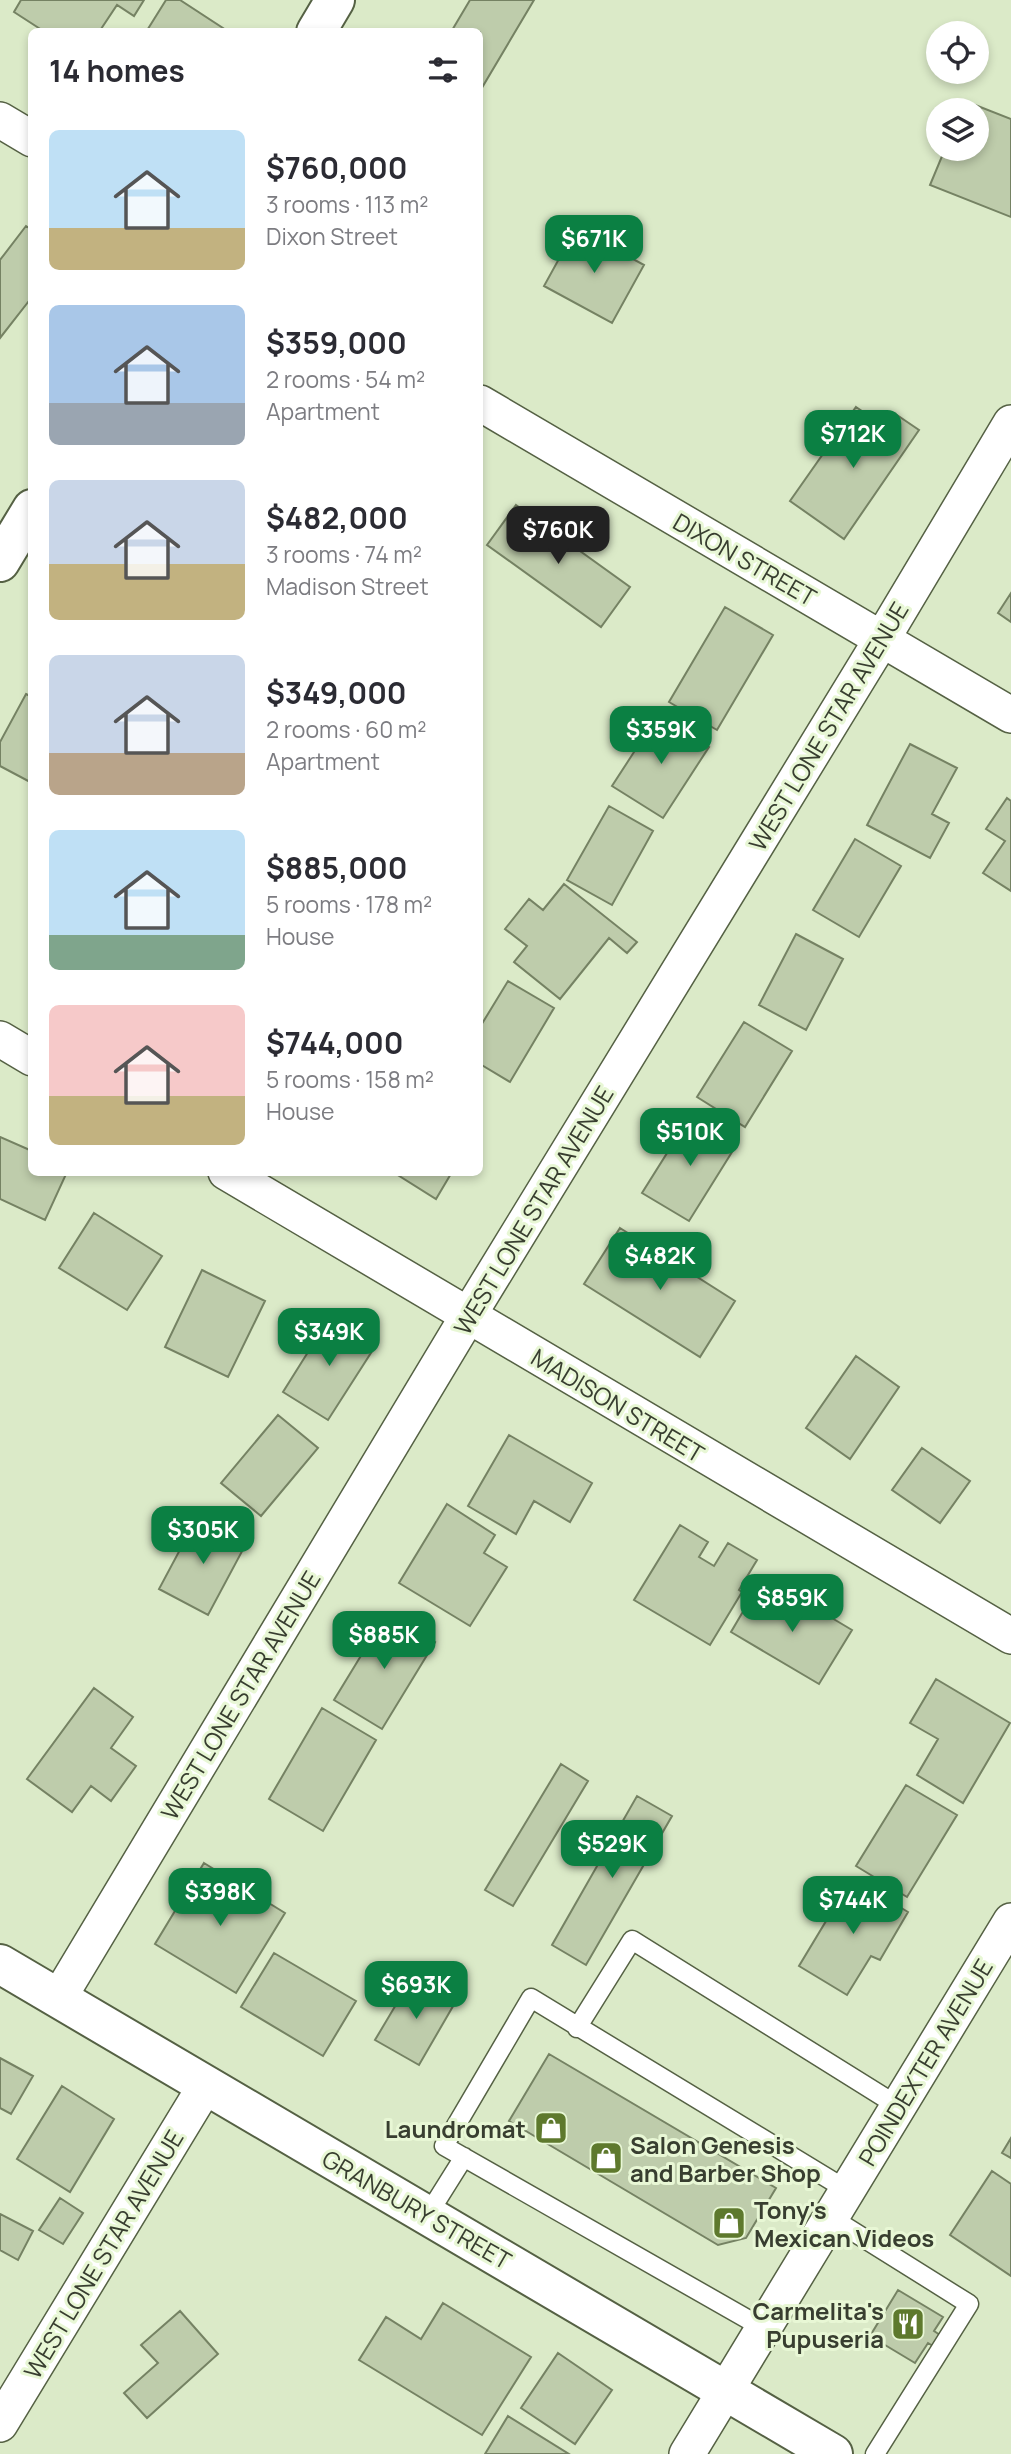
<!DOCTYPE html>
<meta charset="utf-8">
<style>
:root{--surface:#fff;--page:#f7f7f7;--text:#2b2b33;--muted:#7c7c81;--accent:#0b8043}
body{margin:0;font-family:Manrope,sans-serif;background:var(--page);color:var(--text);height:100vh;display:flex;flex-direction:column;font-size:26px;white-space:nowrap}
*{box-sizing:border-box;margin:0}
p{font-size:23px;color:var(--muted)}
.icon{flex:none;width:38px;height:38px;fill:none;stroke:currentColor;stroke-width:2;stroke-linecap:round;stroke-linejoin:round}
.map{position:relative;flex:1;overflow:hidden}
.drawer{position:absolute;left:28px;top:28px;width:455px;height:1148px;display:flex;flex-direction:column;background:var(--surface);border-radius:10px;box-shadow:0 4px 10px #0003}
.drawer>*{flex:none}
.fabs{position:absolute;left:926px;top:21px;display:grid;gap:14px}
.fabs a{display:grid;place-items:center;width:63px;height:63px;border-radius:50%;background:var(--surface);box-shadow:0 4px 10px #0003;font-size:35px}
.price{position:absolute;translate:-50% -60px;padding:0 16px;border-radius:14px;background:var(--accent);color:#fff;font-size:23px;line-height:46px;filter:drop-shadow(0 2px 4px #0008)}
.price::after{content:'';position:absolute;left:50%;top:42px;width:21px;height:16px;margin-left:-10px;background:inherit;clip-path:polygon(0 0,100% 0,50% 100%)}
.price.current{background:#222;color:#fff}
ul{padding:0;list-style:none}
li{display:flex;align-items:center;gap:21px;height:175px;padding:0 21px}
li span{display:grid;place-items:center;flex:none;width:196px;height:140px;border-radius:10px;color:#555}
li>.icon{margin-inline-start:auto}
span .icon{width:84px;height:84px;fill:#fffc;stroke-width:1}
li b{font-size:30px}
h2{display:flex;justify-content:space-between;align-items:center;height:84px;padding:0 21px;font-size:30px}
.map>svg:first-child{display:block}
.building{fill:#beccab;stroke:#758263;stroke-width:2}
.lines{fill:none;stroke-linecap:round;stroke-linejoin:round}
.lane-casing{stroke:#556144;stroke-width:21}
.street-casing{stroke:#556144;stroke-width:38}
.secondary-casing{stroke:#556144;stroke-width:42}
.lane{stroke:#fff;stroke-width:18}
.street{stroke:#fff;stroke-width:35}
.secondary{stroke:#fff;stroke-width:38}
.labels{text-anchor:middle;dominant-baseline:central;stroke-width:6;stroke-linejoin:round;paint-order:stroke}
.street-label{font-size:24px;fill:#383e30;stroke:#e8f7d5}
.poi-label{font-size:24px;font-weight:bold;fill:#383e30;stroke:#e8f7d5;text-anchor:end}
</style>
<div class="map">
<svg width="1011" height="2454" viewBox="0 0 1011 2454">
<rect width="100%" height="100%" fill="#dbeac8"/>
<!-- building -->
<path class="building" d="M21 0H144L134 16 117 5 99 32H45L14 12Z
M166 0H180L229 32H146Z
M470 0H534L480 91V32H451Z
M965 101 1011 119V217L930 185 945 149H976V110H961Z
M26 226 32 230V297L0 338V260Z
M576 228 644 265 612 323 544 286Z
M856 407 884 426 894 413 919 430 844 539 790 501Z
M516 505 630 587 601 627 487 545Z
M1011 593V622L998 613Z
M725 607 773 635 717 730 669 702Z
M26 694 32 697V783L0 766V742Z
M658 715 709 747 663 818 612 786Z
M910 744 957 768 932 814 949 823 930 858 867 825Z
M1007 798 1011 801V891L983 873 1005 841 986 829Z
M609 806 653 831 612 905 567 880Z
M855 839 901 866 859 937 813 910Z
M564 884 637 942 627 953 609 938 560 999 514 962 527 946 505 929 529 899 543 910Z
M796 934 843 959 806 1030 759 1005Z
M508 981 554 1008 510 1082 480 1064V1027Z
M744 1022 792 1051 745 1127 697 1097Z
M691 1115 737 1144 689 1221 642 1193Z
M0 1137 32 1151V1172H67L45 1220 0 1199Z
M393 1172H452L436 1199Z
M94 1213 162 1256 127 1310 59 1268Z
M620 1228 735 1301 700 1357 584 1284Z
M202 1270 265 1301 228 1377 165 1347Z
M330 1317 376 1345 328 1420 283 1392Z
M856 1356 899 1387 850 1459 806 1428Z
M278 1415 318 1448 261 1516 221 1483Z
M509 1435 592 1483 570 1522 534 1501 516 1534 468 1506Z
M922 1448 970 1481 940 1523 892 1490Z
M447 1504 495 1535 484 1553 507 1567 470 1626 399 1583Z
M198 1516 247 1542 208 1615 159 1589Z
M680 1525 708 1542 699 1557 714 1566 728 1543 757 1560 739 1590 742 1592 710 1645 634 1600Z
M758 1586 800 1610 805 1602 852 1630 819 1684 731 1632Z
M387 1613 435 1642 382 1729 334 1700Z
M936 1679 1010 1723 963 1803 917 1775 938 1739 910 1723Z
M94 1688 133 1717 111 1748 136 1766 111 1801 91 1786 72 1812 27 1779Z
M322 1708 376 1740 323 1831 269 1799Z
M561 1764 588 1781 513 1906 485 1890Z
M906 1785 957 1815 907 1897 856 1866Z
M637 1796 672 1816 586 1965 552 1945Z
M204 1863 285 1913 236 1993 155 1944Z
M852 1878 908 1912 880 1960 871 1956 847 1995 799 1966Z
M274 1953 356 2001 323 2056 241 2007Z
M413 1976 456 2001 419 2065 375 2040Z
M549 2054 776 2188 746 2238 718 2245 509 2121Z
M0 2058 33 2076 11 2114 0 2108Z
M62 2086 114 2119 70 2192 17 2159Z
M1011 2138V2158L1002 2153Z
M992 2171 1011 2184V2276L950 2235Z
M60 2198 83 2213 63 2244 39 2230Z
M0 2214 33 2231 18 2260 0 2250Z
M898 2290 943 2317 934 2331 940 2335 933 2346 928 2343 915 2363 870 2336Z
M443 2303 531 2357 482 2435 359 2360 386 2317 421 2339Z
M180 2311 218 2354 147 2418 124 2393 158 2363 141 2345Z
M558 2353 612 2390 575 2444 521 2408Z
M508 2416 569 2454H485Z"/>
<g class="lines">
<defs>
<path id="lane" d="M577 2028 632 1940 898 2106
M427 2216 464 2157
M830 2217 969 2304 875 2454
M763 2328 444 2146 531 1998 847 2190"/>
<path id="street" d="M0 120 32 139
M480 403 1011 715
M0 1039 32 1058
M226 1172 1011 1636
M58 1999 468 1316 882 639 1011 423
M0 2424 206 2085
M687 2454 1011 1921"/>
<path id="secondary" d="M316 32 335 0
M0 562 32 509
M0 1964 833 2454"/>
</defs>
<!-- lane casing -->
<use href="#lane" class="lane-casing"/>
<!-- street casing -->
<use href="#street" class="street-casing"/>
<!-- secondary casing -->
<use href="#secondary" class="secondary-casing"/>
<!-- lane -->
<use href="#lane" class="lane"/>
<!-- street -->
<use href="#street" class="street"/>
<!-- secondary -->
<use href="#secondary" class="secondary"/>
</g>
<!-- icons -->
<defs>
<symbol id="shop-square" viewBox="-11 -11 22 22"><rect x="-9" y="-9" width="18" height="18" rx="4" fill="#5e792d" stroke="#e8f7d5"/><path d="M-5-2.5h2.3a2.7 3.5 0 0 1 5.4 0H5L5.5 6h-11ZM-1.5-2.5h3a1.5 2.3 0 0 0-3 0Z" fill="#fff"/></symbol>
<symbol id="restaurant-square" viewBox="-11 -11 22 22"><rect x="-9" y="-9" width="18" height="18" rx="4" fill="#5e792d" stroke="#e8f7d5"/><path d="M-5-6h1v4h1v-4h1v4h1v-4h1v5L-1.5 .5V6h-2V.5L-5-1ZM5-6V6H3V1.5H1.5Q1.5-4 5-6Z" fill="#fff"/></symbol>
</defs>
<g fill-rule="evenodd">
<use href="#shop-square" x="532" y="2109" width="38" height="38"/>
<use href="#shop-square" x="587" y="2139" width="38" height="38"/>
<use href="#shop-square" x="710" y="2204" width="38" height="38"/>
<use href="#restaurant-square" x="889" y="2305" width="38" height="38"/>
</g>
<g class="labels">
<!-- street labels -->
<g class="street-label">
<text transform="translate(745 559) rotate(30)">DIXON STREET</text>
<text transform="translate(828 726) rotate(-59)">WEST LONE STAR AVENUE</text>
<text transform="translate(533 1210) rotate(-59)">WEST LONE STAR AVENUE</text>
<text transform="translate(618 1405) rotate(31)">MADISON STREET</text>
<text transform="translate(240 1695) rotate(-59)">WEST LONE STAR AVENUE</text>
<text transform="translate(925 2062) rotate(-59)">POINDEXTER AVENUE</text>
<text transform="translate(417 2209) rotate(30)">GRANBURY STREET</text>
<text transform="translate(103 2254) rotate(-59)">WEST LONE STAR AVENUE</text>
</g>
<!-- poi labels -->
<g class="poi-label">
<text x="526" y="2128">Laundromat</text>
<text x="630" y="2144" text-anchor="start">Salon Genesis<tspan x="630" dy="28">and Barber Shop</tspan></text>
<text x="754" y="2209" text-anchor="start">Tony's<tspan x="754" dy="28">Mexican Videos</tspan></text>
<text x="884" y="2310">Carmelita's<tspan x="884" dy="28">Pupuseria</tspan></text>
</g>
</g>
</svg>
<div class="fabs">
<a><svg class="icon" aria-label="locate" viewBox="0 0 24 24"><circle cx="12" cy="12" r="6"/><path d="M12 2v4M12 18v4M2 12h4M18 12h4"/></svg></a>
<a><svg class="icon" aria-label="layers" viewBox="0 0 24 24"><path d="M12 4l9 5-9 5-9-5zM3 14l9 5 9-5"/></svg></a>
</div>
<b class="price" style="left:594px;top:275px">$671K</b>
<b class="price" style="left:853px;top:470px">$712K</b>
<b class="price current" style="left:558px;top:566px">$760K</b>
<b class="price" style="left:661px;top:766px">$359K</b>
<b class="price" style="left:690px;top:1168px">$510K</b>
<b class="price" style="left:660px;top:1292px">$482K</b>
<b class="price" style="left:329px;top:1368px">$349K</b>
<b class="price" style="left:203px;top:1566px">$305K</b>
<b class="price" style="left:792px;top:1634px">$859K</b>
<b class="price" style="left:384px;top:1671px">$885K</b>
<b class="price" style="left:612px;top:1880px">$529K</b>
<b class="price" style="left:220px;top:1928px">$398K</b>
<b class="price" style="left:853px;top:1936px">$744K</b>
<b class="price" style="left:416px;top:2021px">$693K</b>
<section class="drawer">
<h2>14 homes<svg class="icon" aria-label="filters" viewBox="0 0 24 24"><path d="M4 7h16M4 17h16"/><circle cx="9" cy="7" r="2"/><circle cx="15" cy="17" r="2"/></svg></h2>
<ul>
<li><span style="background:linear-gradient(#bfe0f5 70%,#c2b280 0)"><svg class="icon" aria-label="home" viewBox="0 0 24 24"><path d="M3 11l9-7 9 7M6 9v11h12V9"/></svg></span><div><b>$760,000</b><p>3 rooms · 113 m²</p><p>Dixon Street</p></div></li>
<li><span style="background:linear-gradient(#a9c7e8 70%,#9aa5b1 0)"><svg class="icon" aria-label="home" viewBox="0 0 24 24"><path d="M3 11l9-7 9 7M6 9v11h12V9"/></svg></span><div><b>$359,000</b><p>2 rooms · 54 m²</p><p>Apartment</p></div></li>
<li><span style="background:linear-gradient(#c9d6e8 60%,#c2b280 0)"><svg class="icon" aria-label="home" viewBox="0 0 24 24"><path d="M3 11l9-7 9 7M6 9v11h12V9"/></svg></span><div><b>$482,000</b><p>3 rooms · 74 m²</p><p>Madison Street</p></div></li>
<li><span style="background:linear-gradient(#c9d6e8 70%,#b9a48a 0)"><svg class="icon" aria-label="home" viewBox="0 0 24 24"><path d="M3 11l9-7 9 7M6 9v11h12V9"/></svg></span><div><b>$349,000</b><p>2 rooms · 60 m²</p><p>Apartment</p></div></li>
<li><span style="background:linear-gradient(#bfe0f5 75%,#7fa58c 0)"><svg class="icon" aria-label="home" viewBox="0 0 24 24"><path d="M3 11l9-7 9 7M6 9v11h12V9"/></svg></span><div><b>$885,000</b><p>5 rooms · 178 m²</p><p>House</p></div></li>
<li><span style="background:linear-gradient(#f6c9c9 65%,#c2b280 0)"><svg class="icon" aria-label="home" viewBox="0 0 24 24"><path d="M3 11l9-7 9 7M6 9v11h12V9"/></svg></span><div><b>$744,000</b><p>5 rooms · 158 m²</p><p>House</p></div></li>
</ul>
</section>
</div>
